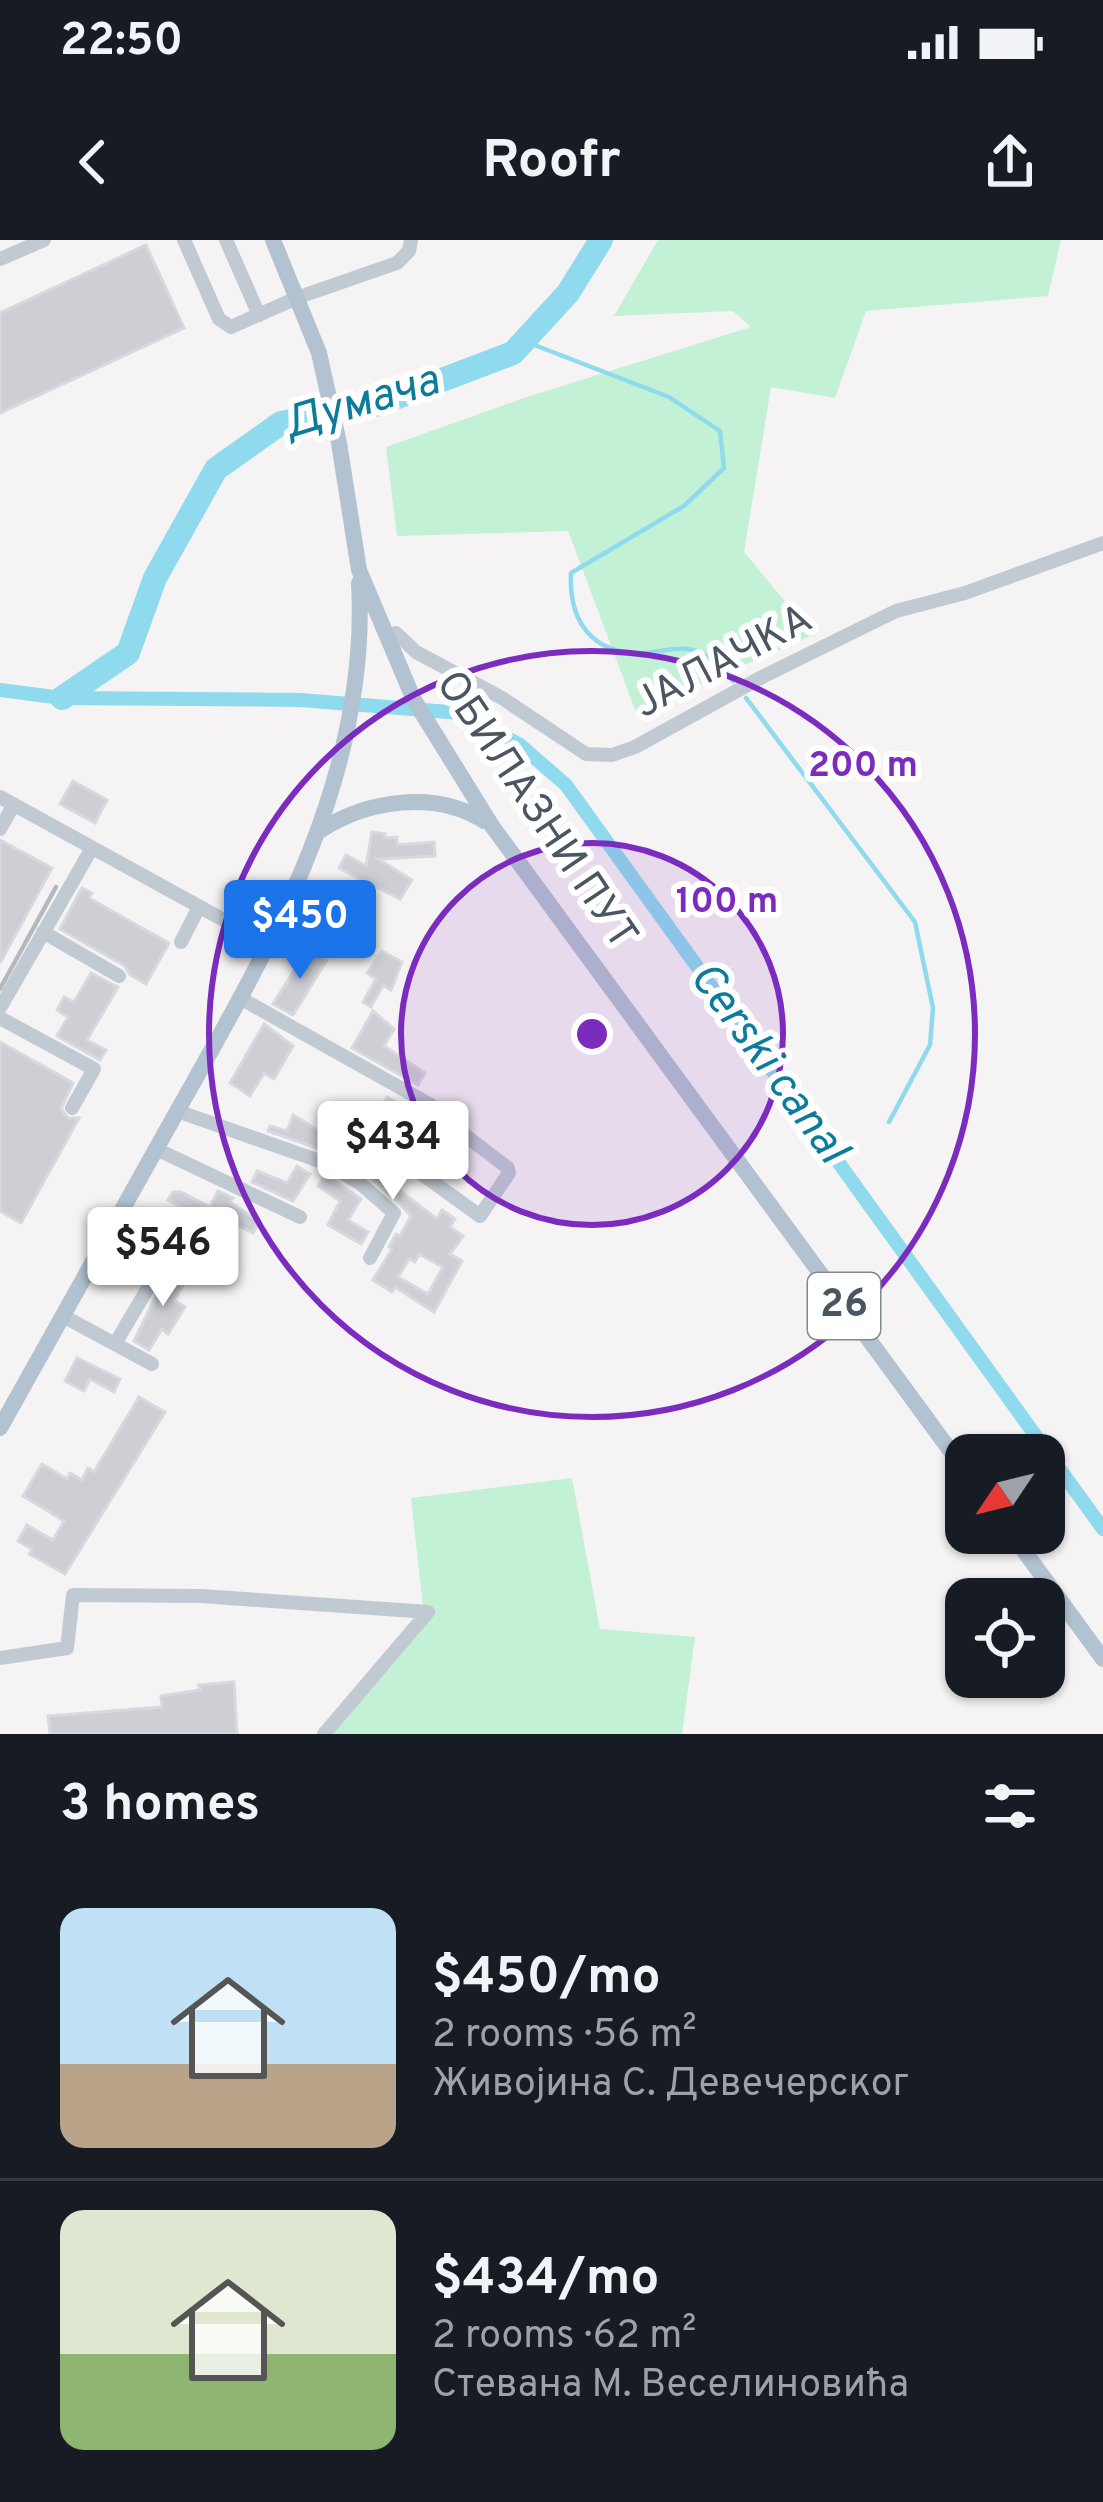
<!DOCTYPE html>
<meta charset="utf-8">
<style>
:root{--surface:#171b24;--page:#242831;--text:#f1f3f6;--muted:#9ea1a6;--line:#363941;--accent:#1a73e8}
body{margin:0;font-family:Overpass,sans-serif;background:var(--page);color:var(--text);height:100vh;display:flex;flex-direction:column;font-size:45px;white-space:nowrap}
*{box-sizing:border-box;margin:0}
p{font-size:39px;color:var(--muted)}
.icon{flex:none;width:66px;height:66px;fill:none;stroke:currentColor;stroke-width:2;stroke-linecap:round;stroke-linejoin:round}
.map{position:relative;height:1494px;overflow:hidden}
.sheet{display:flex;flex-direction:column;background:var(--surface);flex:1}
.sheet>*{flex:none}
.needle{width:78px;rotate:235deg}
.fabs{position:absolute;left:945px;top:1194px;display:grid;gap:24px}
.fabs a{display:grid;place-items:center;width:120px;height:120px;border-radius:24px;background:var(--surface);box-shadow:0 3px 9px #0004;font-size:60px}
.price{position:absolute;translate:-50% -102px;padding:0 27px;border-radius:12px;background:#fff;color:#222;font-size:39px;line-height:78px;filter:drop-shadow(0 3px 6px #0008)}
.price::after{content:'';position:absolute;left:50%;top:72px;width:36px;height:27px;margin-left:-18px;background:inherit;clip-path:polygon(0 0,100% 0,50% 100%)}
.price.selected{background:var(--accent);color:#fff}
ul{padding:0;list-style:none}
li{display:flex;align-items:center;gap:36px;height:300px;padding:0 60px}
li+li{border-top:3px solid var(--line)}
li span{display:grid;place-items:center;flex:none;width:336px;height:240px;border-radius:24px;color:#555}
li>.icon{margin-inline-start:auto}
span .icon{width:144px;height:144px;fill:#fffc;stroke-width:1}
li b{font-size:51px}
h2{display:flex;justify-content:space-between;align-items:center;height:144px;padding:0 60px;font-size:51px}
.status{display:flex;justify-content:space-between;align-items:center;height:84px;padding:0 60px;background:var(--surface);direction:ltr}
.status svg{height:33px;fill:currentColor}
header{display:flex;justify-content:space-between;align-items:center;height:156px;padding:0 60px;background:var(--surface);font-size:54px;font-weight:700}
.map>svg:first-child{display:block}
.green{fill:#c3f1d5}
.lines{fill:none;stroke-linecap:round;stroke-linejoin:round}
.stream{stroke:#90daee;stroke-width:4.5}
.canal{stroke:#90daee;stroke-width:14}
.river{stroke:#90daee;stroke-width:24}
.building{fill:#cdcfd5;stroke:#d7d9de;stroke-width:3;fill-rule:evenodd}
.minor{stroke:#c1cad2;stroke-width:14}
.major{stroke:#b3c2d1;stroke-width:16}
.rail{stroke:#b5b8bd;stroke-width:4.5}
.ring{fill:none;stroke:#7b2cbf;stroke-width:6}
.labels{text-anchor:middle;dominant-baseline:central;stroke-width:12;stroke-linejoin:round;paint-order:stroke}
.shield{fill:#fff;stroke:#808990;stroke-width:3}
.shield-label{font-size:39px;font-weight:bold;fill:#4a5661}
.street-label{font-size:42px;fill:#4a5661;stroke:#fff}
.water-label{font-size:45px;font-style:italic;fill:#0c7c9b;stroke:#fff}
.centre{fill:#7b2cbf;stroke:#fff;stroke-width:6}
.ring-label{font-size:36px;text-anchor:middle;font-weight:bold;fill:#7b2cbf;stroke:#fff;stroke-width:12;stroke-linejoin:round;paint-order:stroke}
</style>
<div class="status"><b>22:50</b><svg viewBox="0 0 49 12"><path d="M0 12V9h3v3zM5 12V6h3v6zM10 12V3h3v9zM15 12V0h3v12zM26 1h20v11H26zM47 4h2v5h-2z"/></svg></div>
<header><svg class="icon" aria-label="back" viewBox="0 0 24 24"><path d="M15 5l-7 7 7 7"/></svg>Roofr<svg class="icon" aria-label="share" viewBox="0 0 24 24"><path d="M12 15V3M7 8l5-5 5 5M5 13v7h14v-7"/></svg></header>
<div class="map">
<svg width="1103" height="1494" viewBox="0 0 1103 1494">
<rect width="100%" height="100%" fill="#f5f3f3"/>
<!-- green -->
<path class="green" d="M658 0H1061L1048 56 866 71 835 158 771 147 744 312 813 395 636 472 568 291 397 296 386 207 530 156 751 87 733 71 614 76Z
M572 1238 600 1389 695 1397 682 1494H331L398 1418 423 1367 411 1258Z"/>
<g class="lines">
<!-- stream -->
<path class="stream" d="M524 101 669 157 720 191 724 228 684 266 571 333C569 374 585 408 631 413 650 415 669 407 688 409 707 412 721 427 733 441
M746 458 915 682 933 768 930 805 889 882"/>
<!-- canal -->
<path class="canal" d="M0 450 62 458 301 460 461 473 520 505 566 545 1103 1289"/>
<!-- river -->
<path class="river" d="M62 458 128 413 155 338 216 229 281 183 379 164 513 113 568 53 601 0"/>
</g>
<!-- building -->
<path class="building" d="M146 5 184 88 0 173V73Z
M73 541 107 560 95 583 60 564Z
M372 592 385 594 384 598 397 597V605L434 602 435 616 378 619 412 640 400 659 339 628 346 615 366 626Z
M0 600 52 628 0 723Z
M82 648 92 653 89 658 169 703 146 744 130 735 125 726 60 689Z
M335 663 358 678 346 696 359 703 353 712 304 683 309 674 323 682Z
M308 709 327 720 293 775 273 764Z
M382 711 402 722 391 750 383 745 371 767 363 762 376 739 367 733Z
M91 733 118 747 87 800 106 810 100 820 57 796 68 777 57 770 64 757 74 762Z
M373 771 394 789 384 806 425 833 418 845 352 808Z
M264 784 293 806 274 839 264 833 250 856 230 843Z
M0 802 73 843 61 869 68 878H79L21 983 0 971Z
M387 857 418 875 398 908 403 912 385 939 437 979 442 970 455 979 450 987 463 996 450 1014 462 1021 434 1072 395 1047 392 1052 373 1040 392 1009 389 1007 396 994 400 996 411 976 401 965 367 935 334 914 268 891 270 886 287 891 293 875 321 892 330 872 342 878 338 888 365 902ZM419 1014 443 1027 428 1054 398 1037 409 1019 415 1022Z
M297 926 310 934 293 961 252 942 257 931 287 943Z
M325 935 361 959 348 980 368 992 361 1004 328 985 340 961 318 946Z
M218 951 233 958 230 962 259 982 253 993 223 978 218 986 168 960 173 952H181L210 967Z
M171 1025 189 1036 174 1060 185 1067 168 1094 162 1089 149 1110 134 1101Z
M77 1118 120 1139 114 1152 90 1139 84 1151 65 1141Z
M139 1157 165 1172 65 1334 29 1314 32 1309 18 1301 27 1285 53 1300 64 1281 23 1256 42 1224 67 1239 70 1233 82 1240 88 1228 94 1232Z
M234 1442 237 1494H50L48 1476 162 1467 161 1456 200 1450 199 1445Z"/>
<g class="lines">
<!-- minor -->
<path class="minor" d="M184 0 219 79 231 87 299 57 397 23 409 11 411 0
M226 0 259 75
M0 19 44 0
M396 393 416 412 502 458 586 514 612 515 635 507 764 436 896 371 965 353 1103 303
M0 557 269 705
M0 589 14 564
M43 692 119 736
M181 702 199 667
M240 758 431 865 436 878C426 896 408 914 422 934L480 976 509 933 508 928 436 873
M0 768 92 608
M0 778 94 829 72 868
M177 871 328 924 361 944 394 973 370 1018
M156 909 300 977
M63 1076 152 1124
M115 1104 155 1036
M0 1418 67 1408 73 1355 201 1356 428 1372
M324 1494 428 1372"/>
<!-- major -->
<path class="major" d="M273 0 319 113 339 203 359 330 414 460 492 586 966 1232
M321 590C368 560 435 550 484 581
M0 1188C58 1084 116 981 174 877 267 711 370 541 359 343
M1011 1293 1103 1419"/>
<!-- rail -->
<path class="rail" d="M0 749 56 647"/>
</g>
<!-- distance rings -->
<circle cx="592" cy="794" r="191" fill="#7b2cbf" fill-opacity=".12"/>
<g class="ring">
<circle cx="592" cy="794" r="191"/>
<circle cx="592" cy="794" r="383"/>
</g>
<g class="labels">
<!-- shield labels -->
<rect class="shield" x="808" y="1033" width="72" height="66" rx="9"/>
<g class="shield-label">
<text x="844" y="1066">26</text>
</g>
<!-- street labels -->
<g class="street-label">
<text transform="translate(724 423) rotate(-28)">ЈАЛАЧКА</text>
<text transform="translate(535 571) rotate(56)">ОБИЛАЗНИ ПУТ</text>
</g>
<!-- water labels -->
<g class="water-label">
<text transform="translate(362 164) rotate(-17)">Думача</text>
<text transform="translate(767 824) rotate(54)">Cerski canal</text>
</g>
</g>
<circle cx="592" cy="794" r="18" class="centre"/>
<g class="ring-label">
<text x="863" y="536">200 m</text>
<text x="727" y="672">100 m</text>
</g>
</svg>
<div class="fabs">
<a><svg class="needle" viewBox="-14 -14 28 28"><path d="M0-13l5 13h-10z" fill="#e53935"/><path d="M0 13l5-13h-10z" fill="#9ea1a6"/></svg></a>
<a><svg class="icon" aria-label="locate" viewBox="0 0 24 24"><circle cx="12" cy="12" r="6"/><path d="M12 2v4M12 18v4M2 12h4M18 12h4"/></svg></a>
</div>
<b class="price selected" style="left:300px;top:742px">$450</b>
<b class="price" style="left:393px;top:963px">$434</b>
<b class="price" style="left:163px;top:1069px">$546</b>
</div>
<section class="sheet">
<h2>3 homes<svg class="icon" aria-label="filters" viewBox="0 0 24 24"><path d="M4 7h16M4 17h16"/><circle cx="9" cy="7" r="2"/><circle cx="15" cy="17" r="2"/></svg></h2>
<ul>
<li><span style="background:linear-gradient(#bfe0f5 65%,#b9a48a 0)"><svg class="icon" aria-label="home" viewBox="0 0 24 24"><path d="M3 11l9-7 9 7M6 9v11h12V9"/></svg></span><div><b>$450/mo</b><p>2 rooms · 56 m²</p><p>Живојина С. Девечерског</p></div></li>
<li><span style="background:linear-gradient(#dfe7d0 60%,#8fb573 0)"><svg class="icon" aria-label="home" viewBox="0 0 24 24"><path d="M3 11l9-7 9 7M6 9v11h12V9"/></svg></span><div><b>$434/mo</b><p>2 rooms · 62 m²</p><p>Стевана М. Веселиновића</p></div></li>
</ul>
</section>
